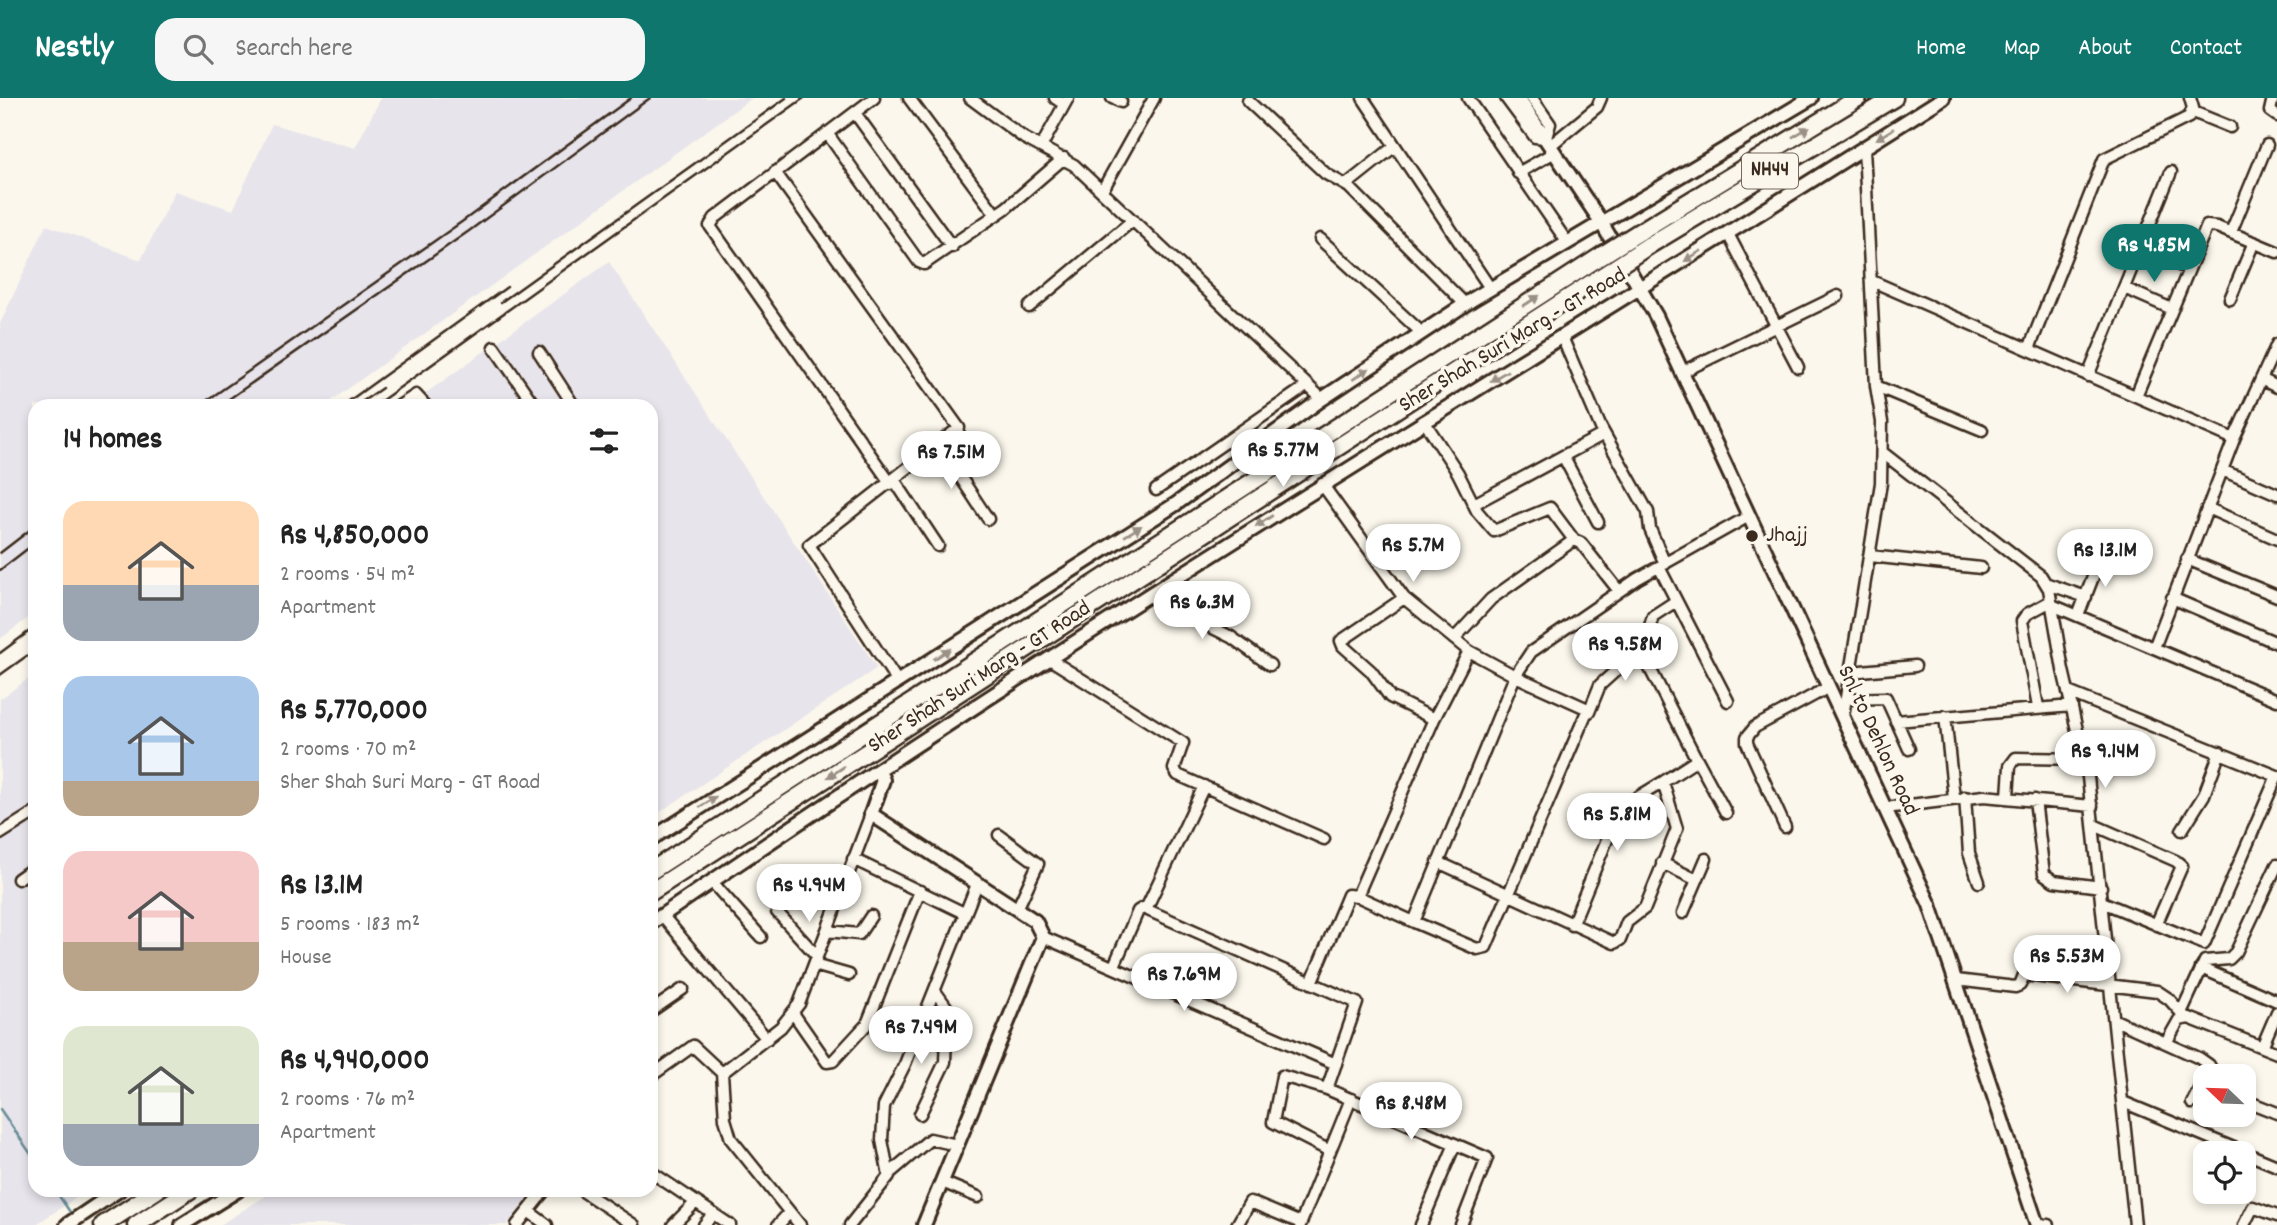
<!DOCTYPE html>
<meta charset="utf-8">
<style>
:root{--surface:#fff;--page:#f6f6f6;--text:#222;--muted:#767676;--accent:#0f766e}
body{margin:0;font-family:Dekko,sans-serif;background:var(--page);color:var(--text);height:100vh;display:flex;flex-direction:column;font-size:26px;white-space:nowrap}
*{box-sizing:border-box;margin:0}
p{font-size:23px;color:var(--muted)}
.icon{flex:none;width:38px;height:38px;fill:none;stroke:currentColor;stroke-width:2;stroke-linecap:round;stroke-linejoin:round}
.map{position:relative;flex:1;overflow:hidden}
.sheet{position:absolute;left:28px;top:301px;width:630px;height:798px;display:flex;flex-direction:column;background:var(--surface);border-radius:21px;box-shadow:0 4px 10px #0003}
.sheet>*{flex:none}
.needle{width:46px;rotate:293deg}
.tools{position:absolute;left:2193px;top:966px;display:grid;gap:14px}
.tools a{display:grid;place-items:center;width:63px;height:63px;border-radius:14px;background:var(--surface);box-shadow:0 4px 10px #0003;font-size:35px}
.price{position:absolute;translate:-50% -60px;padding:0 16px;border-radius:24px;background:#fff;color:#222;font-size:23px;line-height:46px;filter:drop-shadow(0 2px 4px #0008)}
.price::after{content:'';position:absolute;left:50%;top:42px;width:21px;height:16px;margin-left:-10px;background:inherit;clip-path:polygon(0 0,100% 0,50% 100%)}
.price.selected{background:var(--accent);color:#fff}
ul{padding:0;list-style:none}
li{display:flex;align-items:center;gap:21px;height:175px;padding:0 35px}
li span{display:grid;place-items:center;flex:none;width:196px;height:140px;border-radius:21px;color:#555}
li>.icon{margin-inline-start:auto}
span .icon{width:84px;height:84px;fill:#fffc;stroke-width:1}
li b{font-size:30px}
h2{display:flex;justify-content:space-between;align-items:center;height:84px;padding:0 35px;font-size:30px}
header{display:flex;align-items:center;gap:42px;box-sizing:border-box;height:98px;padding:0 35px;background:var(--accent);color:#fff}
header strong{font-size:33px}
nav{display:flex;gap:38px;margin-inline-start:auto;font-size:24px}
.search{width:490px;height:63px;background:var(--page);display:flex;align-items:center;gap:18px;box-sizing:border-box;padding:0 24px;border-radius:21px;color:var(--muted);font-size:26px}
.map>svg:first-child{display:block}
.built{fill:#e7e4eb}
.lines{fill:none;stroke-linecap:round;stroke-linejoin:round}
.stream{stroke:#6a8e98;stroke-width:2.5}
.tertiary-tunnel{stroke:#d5cec3;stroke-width:12;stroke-dasharray:12 6;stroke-linecap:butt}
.minor-casing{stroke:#3b2a1e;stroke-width:15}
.tertiary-casing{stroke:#3b2a1e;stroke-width:18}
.trunk-casing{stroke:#3b2a1e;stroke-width:21}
.minor{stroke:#fbf7ec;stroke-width:10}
.tertiary{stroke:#fbf7ec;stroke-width:12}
.trunk{stroke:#fbf7ec;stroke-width:16}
.rail{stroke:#3b2a1e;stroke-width:2.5}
.trunk-bridge-casing{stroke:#3b2a1e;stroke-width:21;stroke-linecap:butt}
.trunk-bridge{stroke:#fbf7ec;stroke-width:16}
.oneway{fill:#9b9085}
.poi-dot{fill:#3b2a1e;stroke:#fbf7ec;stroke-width:2.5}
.labels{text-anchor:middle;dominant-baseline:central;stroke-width:7;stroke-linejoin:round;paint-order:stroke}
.shield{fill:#fbf7ec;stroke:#75685c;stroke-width:2}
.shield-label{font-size:21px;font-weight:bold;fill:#3b2a1e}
.street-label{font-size:23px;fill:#3b2a1e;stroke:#fbf7ec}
.poi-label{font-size:23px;fill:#3b2a1e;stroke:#fbf7ec;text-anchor:start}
</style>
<header>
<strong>Nestly</strong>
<div class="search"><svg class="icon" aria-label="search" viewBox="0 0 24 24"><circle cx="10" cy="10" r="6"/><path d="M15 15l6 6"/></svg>Search here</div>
<nav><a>Home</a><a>Map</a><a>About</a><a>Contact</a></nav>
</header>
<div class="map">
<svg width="2277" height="1127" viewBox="0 0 2277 1127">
<rect width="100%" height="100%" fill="#fbf7ec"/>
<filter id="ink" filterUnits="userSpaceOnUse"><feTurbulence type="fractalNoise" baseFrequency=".0143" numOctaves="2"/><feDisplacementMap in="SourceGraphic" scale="14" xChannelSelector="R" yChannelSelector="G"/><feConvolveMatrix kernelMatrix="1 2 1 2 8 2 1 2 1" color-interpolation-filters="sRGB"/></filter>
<g filter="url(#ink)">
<!-- built -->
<path class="built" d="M381 0H752L324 308H35V515L0 541V226L46 127 141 162 175 93 233 112 272 26 355 50Z
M609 164 877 570 651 720V308H408Z
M35 576V1092H88L35 1127H0V601Z
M275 1092H534L507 1127H220Z"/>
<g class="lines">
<!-- stream -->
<path class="stream" d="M0 1011 35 1062
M55 1092 70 1114"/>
<!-- tertiary-tunnel -->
<path class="tertiary-tunnel" d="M916 588 937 621"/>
<defs>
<path id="minor" d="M874 0 715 120 710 128 891 386
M909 0 996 117
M970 0 1024 40 1074 67 1322 301
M1055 0 1064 6
M1112 0 1121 4
M1363 0 1490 190
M1468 0 1567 144
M1506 0 1535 39 1546 40 1550 26 1532 0
M2273 0 2270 13 2277 18
M1248 3 1326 76 1349 89 1465 206
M2193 14 2230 29
M855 15 952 149
M827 35 919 164 924 166 1006 110 1064 60
M1551 47 1597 9 1601 0
M1041 49 1068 0
M775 74 959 330 809 447 897 583
M1518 75 1555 54
M1346 87 1395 48
M1102 93 1154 0
M2231 134 2267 47
M1728 136 1798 269
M1320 141 1422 235
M2140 150 2188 171
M1872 183 2234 341
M2124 190 2172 211
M2230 201 2254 144
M1029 209 1133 122
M1562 239 1601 330 1648 414 1650 431 1665 466
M494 249 535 308
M2029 251 2104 61 2189 19 2193 10 2190 0
M539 254 574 308
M1682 274 1838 198
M2088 278 2171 74
M2261 281 2277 289
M1876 288 1982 332
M2136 298 2207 128 2217 129 2277 154
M399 308 416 297 426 308
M1424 323 1458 375 1477 413 1494 433 1550 410 1574 442
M940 348 988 421
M1883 355 2041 478 2049 491 2063 572 2088 679 2135 1127
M1563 358 1598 424
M2222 372 2277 396
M895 383 938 448
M1322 386 1404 500 1469 553 1515 578 1588 611 1486 849 1477 851 1414 824
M1156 392 1308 287
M1474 406 1604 336
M2207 410 2277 441
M1870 458 1981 470
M2187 461 2277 498
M1659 469 1728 603
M2048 486 2086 499
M1149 498 1231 539 1270 567
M1404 500 1341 543 1343 548 1371 573 1390 599 1434 621 1469 553
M2172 500 2277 545
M2052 507 2277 602
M2078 518 2103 453
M1454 541 1491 501 1574 442 1581 445 1619 493
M2154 550 2234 341 2277 246
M1051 562 1183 645 1174 671 1178 677 1324 741
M1850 574 1915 568
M2068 594 2277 678
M1846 601 1886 600 1909 651
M2038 609 2022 523 2027 516 2051 503
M1589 614 1600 587 1643 548
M1843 618 1881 385 1882 324 1876 288 1864 50
M1945 618 1954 700
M1896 623 2072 608
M1697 661 1726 715
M1965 699 1969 755 1979 784
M2008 699 2010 668 2016 660 2085 661
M2035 702 2044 776 2054 783 2101 789
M1885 710 1984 698 2092 708
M2094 727 2176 763 2182 768 2156 827
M1785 729 1747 645V639L1755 629 1829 589
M2182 732 2204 697 2220 654
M0 736 35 714
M999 737 1038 766 1017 811
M853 761 964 815
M1438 764 1614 845 1620 842 1627 824 1645 810 1677 731 1663 684 1697 662 1642 555 1653 518 1676 503
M1662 765 1697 782
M18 781 35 769
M712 784 761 839
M1357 798 1434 621
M2102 804 2204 846 2277 678
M1146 811 1204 688
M777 814 817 858
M1683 815 1706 761
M662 817 767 941
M1572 827 1620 710 1663 684
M827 833 859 836 871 818
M1043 839 1336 966
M814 867 849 877
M1114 868 1138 813 1143 810 1357 905 1327 991
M2201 870 2277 903
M1956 882 2015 889 2020 887 2024 877 2157 893 2169 901 2185 919
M1311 885 1348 797 1357 798 1414 824 1515 578 1531 554 1637 481 1749 418
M651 913 683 891
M793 915 827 964 833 963 867 926 920 793
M2181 915 2205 863 2229 861 2236 854 2277 767
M2115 922 2199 960 2209 967 2215 978
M2166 945 2179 922 2189 920 2277 955
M2262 949 2277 914
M722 975 781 929 799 906 871 716
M651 978 693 948 722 975 725 1021 731 1041 800 1127
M2244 1002 2277 1015
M2123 1004 2277 1068
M2192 1005 2205 980
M920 1016 945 964 946 936 950 914 935 893
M1330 1053 1273 1024 1282 978 1327 991 1487 1060 1461 1127
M651 1074 730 1127
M890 1075 930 1041 957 1047
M942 1084 978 1099
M581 1092 634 1127
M528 1113 547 1127
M2036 1126 2048 1127
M517 1127 545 1092
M673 1127 696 1104
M704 1127 713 1116
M778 1127 789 1115
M850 1127 889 1078 882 1042 884 1008 905 966 977 786
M1237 1127 1250 1104 1301 1125
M1300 1127 1351 1001
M1421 1127 1455 1046
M2244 1127 2253 1109 2277 1118"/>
<path id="tertiary" d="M1518 0 1601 124 1656 218 1930 807 2037 1127
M879 672 883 682 871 716 1035 823 1043 839 924 1127
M651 741 1176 406 1322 301 1473 201 1811 0
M651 825C1072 535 1511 273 1943 0
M67 1127 119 1092
M182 1127 238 1092"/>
<path id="trunk" d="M1639 134 1858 0
M1648 148 1894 0
M651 773 1604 156
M651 794 1613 171
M103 1127 157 1092
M136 1127 190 1092"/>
</defs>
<!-- minor casing -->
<use href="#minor" class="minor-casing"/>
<!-- tertiary casing -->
<use href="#tertiary" class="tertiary-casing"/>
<!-- trunk casing -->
<use href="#trunk" class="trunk-casing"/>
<!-- minor -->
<use href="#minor" class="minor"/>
<!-- tertiary -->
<use href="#tertiary" class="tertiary"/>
<!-- trunk -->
<use href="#trunk" class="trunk"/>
<!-- rail -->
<path class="rail" d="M501 204 786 0
M199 308 463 123 631 0
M219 308 469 133 650 0
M342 308 507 189
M356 308 382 290
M374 308 804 0
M0 455 35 428
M0 472 35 445
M0 555 35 529
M0 577 35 552"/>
<defs>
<path id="trunk-bridge" d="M1604 156 1639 134
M1613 171 1648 148"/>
</defs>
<!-- trunk-bridge casing -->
<use href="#trunk-bridge" class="trunk-bridge-casing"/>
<!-- trunk-bridge -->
<use href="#trunk-bridge" class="trunk-bridge"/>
</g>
<!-- one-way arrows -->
<defs><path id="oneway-solid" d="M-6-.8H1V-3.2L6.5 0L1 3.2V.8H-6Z" transform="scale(1.75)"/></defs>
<g class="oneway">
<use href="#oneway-solid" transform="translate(1801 34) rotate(-31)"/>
<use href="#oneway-solid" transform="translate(1885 36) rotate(148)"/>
<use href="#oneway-solid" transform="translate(1693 158) rotate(148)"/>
<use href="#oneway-solid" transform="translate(1531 203) rotate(-33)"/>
<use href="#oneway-solid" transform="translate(1361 276) rotate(-34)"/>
<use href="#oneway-solid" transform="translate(1499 278) rotate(149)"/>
<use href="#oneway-solid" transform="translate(1264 423) rotate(147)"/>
<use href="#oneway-solid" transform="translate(1133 433) rotate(-32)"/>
<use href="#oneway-solid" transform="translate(942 556) rotate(-33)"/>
<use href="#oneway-solid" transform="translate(836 674) rotate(147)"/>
<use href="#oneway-solid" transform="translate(708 704) rotate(-33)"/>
</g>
</g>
<!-- markers -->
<circle class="poi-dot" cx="1752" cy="438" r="7"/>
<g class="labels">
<!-- shield labels -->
<rect class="shield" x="1742" y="55.5" width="56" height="35" rx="5"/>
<g class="shield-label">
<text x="1770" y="73">NH44</text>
</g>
<!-- street labels -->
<g class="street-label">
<text transform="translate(1513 243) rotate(-31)">Sher Shah Suri Marg - GT Road</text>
<text transform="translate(980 580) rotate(-33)">Sher Shah Suri Marg - GT Road</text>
<text transform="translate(1877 643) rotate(65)">Snl to Dehlon Road</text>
</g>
<!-- poi labels -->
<g class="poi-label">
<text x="1766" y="438">Jhajj</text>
</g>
</g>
</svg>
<div class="tools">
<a><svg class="needle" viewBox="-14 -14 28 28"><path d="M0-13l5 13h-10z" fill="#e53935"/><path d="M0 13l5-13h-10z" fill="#767676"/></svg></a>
<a><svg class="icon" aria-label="locate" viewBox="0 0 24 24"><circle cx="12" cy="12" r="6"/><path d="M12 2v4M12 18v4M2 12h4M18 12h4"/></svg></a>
</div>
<b class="price selected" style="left:2154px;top:186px">Rs 4.85M</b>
<b class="price" style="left:1283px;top:391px">Rs 5.77M</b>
<b class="price" style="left:951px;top:393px">Rs 7.51M</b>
<b class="price" style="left:1413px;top:486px">Rs 5.7M</b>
<b class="price" style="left:2105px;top:491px">Rs 13.1M</b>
<b class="price" style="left:1202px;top:543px">Rs 6.3M</b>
<b class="price" style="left:1625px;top:585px">Rs 9.58M</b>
<b class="price" style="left:2105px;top:692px">Rs 9.14M</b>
<b class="price" style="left:1617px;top:755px">Rs 5.81M</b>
<b class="price" style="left:809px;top:826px">Rs 4.94M</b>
<b class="price" style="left:2067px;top:897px">Rs 5.53M</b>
<b class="price" style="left:1184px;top:915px">Rs 7.69M</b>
<b class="price" style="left:921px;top:968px">Rs 7.49M</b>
<b class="price" style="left:1411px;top:1044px">Rs 8.48M</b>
<section class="sheet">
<h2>14 homes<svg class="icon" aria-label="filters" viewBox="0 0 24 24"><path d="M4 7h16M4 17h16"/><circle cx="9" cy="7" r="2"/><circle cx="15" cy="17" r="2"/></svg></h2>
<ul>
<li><span style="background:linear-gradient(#ffd9b3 60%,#9aa5b1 0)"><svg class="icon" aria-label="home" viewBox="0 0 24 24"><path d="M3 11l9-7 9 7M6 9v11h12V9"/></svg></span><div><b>Rs 4,850,000</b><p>2 rooms · 54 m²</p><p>Apartment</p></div></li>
<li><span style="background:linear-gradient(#a9c7e8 75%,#b9a48a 0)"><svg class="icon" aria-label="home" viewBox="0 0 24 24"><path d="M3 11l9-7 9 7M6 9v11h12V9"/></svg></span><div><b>Rs 5,770,000</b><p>2 rooms · 70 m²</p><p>Sher Shah Suri Marg - GT Road</p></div></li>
<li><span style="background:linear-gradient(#f6c9c9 65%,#b9a48a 0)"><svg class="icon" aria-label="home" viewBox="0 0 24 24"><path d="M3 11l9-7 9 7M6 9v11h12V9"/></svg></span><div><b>Rs 13.1M</b><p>5 rooms · 183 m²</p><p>House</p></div></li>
<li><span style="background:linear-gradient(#dfe7d0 70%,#9aa5b1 0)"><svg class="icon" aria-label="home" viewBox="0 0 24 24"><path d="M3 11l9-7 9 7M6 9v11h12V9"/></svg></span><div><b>Rs 4,940,000</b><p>2 rooms · 76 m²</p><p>Apartment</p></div></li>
</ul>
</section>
</div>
